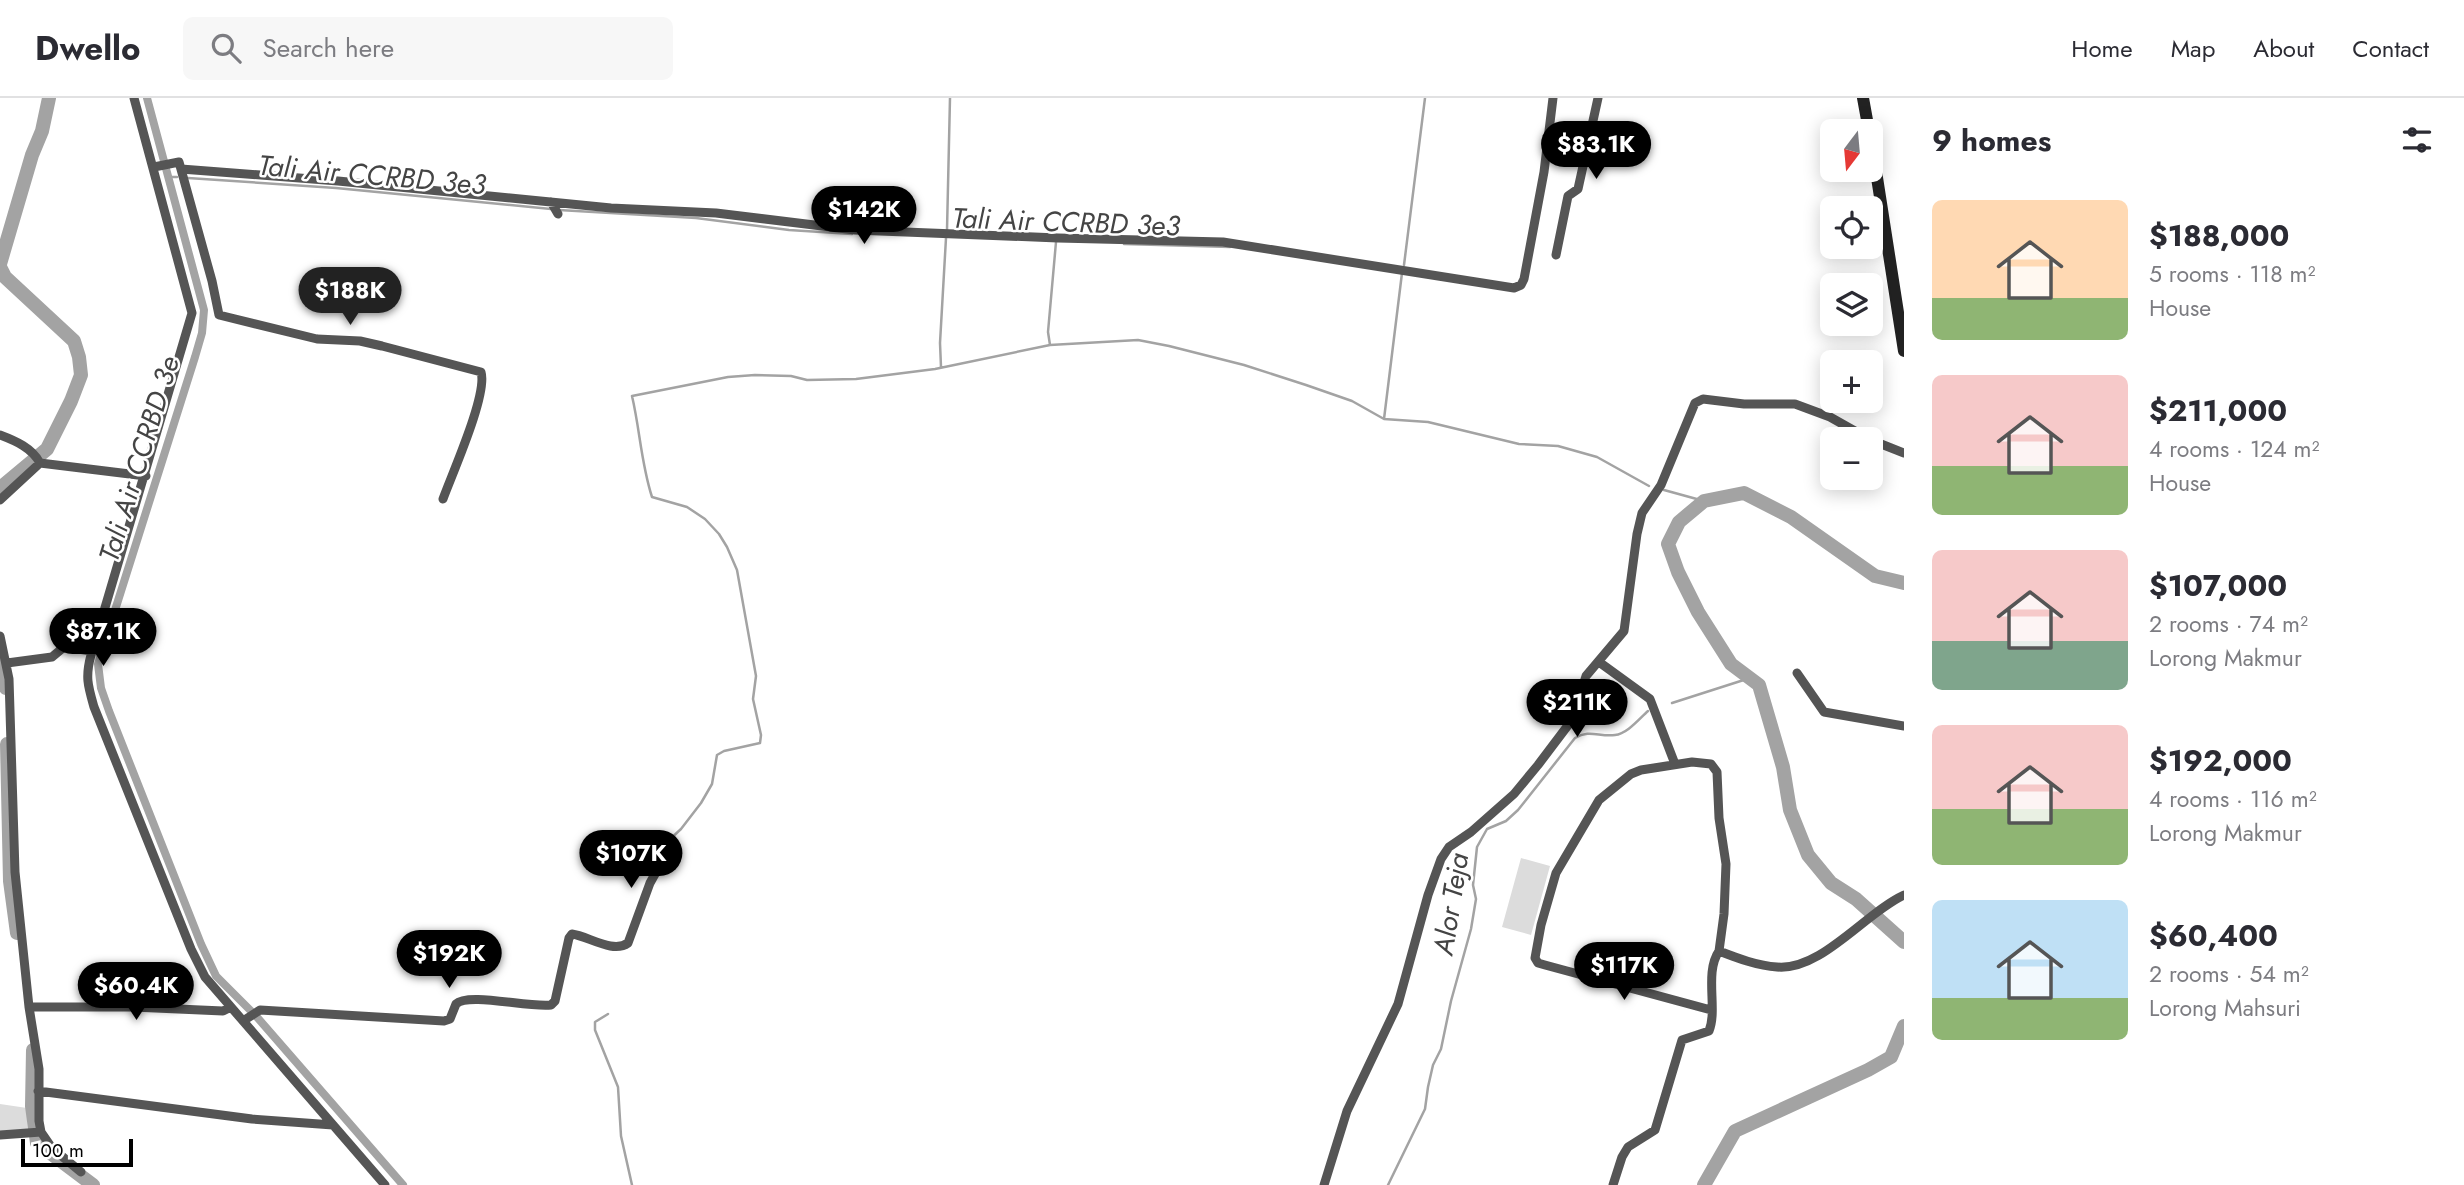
<!DOCTYPE html>
<meta charset="utf-8">
<style>
:root{--surface:#fff;--page:#f7f7f7;--text:#2b2b33;--muted:#7c7c81;--line:#e1e1e2;--accent:#000}
body{margin:0;font-family:Jost,sans-serif;background:var(--page);color:var(--text);height:100vh;display:flex;flex-direction:column;font-size:26px;white-space:nowrap}
*{box-sizing:border-box;margin:0}
p{font-size:23px;color:var(--muted)}
.icon{flex:none;width:38px;height:38px;fill:none;stroke:currentColor;stroke-width:2;stroke-linecap:round;stroke-linejoin:round}
.map{position:relative;flex:1;overflow:hidden}
.panel{display:flex;flex-direction:column;background:var(--surface);width:560px}
.panel>*{flex:none}
.needle{width:46px;rotate:196deg}
.buttons{position:absolute;left:1820px;top:21px;display:grid;gap:14px}
.buttons a{display:grid;place-items:center;width:63px;height:63px;border-radius:10px;background:var(--surface);box-shadow:0 4px 18px #0003;font-size:35px}
.scale{position:absolute;left:21px;bottom:18px;width:112px;box-sizing:border-box;padding-left:7px;border:4px solid #000;border-top:0;font-size:19px;line-height:24px;white-space:nowrap;color:#000;-webkit-text-stroke:5px #fff;paint-order:stroke}
.price{position:absolute;translate:-50% -60px;padding:0 16px;border-radius:24px;background:var(--accent);color:#fff;font-size:23px;line-height:46px;filter:drop-shadow(0 2px 4px #0008)}
.price::after{content:'';position:absolute;left:50%;top:42px;width:21px;height:16px;margin-left:-10px;background:inherit;clip-path:polygon(0 0,100% 0,50% 100%)}
.price.selected{background:#222;color:#fff}
ul{padding:0;list-style:none}
li{display:flex;align-items:center;gap:21px;height:175px;padding:0 28px}
li span{display:grid;place-items:center;flex:none;width:196px;height:140px;border-radius:10px;color:#555}
li>.icon{margin-inline-start:auto}
span .icon{width:84px;height:84px;fill:#fffc;stroke-width:1}
li b{font-size:30px}
h2{display:flex;justify-content:space-between;align-items:center;height:84px;padding:0 28px;font-size:30px}
header{display:flex;align-items:center;gap:42px;box-sizing:border-box;height:98px;padding:0 35px;background:var(--surface);border-bottom:2px solid var(--line)}
header strong{font-size:33px}
nav{display:flex;gap:38px;margin-inline-start:auto;font-size:24px}
.search{width:490px;height:63px;background:var(--page);display:flex;align-items:center;gap:18px;box-sizing:border-box;padding:0 24px;border-radius:10px;color:var(--muted);font-size:26px}
main{display:flex;flex:1;min-height:0}
.map>svg:first-child{display:block}
.green{fill:#dcdcdc}
.lines{fill:none;stroke-linecap:round;stroke-linejoin:round}
.stream{stroke:#a3a3a3;stroke-width:2.5}
.canal{stroke:#a3a3a3;stroke-width:8}
.river{stroke:#a3a3a3;stroke-width:14}
.street{stroke:#555;stroke-width:9}
.secondary{stroke:#222;stroke-width:12}
.labels{text-anchor:middle;dominant-baseline:central;stroke-width:5;stroke-linejoin:round;paint-order:stroke}
.water-label{font-size:28px;font-style:italic;fill:#444;stroke:#fff}
</style>
<header>
<strong>Dwello</strong>
<div class="search"><svg class="icon" aria-label="search" viewBox="0 0 24 24"><circle cx="10" cy="10" r="6"/><path d="M15 15l6 6"/></svg>Search here</div>
<nav><a>Home</a><a>Map</a><a>About</a><a>Contact</a></nav>
</header>
<main>
<div class="map">
<svg width="1904" height="1087" viewBox="0 0 1904 1087">
<rect width="100%" height="100%" fill="#fff"/>
<!-- green -->
<path class="green" d="M1521 760 1550 768 1531 837 1502 829Z
M0 1006 27 1010 28 1033 0 1034Z"/>
<g class="lines">
<!-- stream -->
<path class="stream" d="M169 79H177
M188 80 336 90 551 111
M559 112 696 120 789 132 852 136
M947 132 950 0
M1124 146 1230 149
M1404 167 1425 0
M1050 247 1048 234 1056 144
M941 269 940 245 946 140
M1384 321 1402 175
M1664 392 1704 403
M1672 605 1750 580
M664 751 667 744 681 731 701 705 712 686 717 657 724 653 760 645 761 637 753 601 756 578 737 472 727 449 719 436 705 421 687 409 652 399C641 365 640 332 632 298L728 279 755 277 791 278 807 282 856 281 935 271 1050 247 1138 242 1169 248 1244 267 1306 287 1352 303 1384 321 1428 324 1519 346 1558 348 1597 359 1649 388
M608 916 595 924V932L618 989 621 1038 632 1087
M1388 1087 1425 1011 1428 989 1433 967 1441 951 1451 903 1471 831 1476 801 1473 787 1477 749 1487 731 1506 723 1518 712 1575 640C1589 631 1599 639 1615 637 1627 636 1639 621 1648 613"/>
<!-- canal -->
<path class="canal" d="M147 0 204 212 202 235 195 259 98 566 101 590 109 613 201 846 216 878 251 913
M256 918 403 1087"/>
<!-- river -->
<path class="river" d="M0 166 32 57 42 33 49 0
M0 169 5 179 74 243 79 259 81 277 71 303 47 351 0 390
M1904 485 1875 478 1791 419 1744 395 1704 403 1679 424 1668 446 1678 474 1698 514 1731 566 1759 587 1783 669 1790 712 1808 757 1831 785 1856 801 1904 844
M0 563 6 590
M7 646 10 783 17 835
M33 952 32 1008 37 1045 93 1087
M1704 1087 1735 1033 1868 972 1891 959 1904 928"/>
<!-- street -->
<path class="street" d="M134 0 192 215 91 557C85 579 88 588 94 609L191 851 205 879 385 1087
M154 69 179 64 212 183 219 217 317 241 360 243 382 248 481 274C488 296 452 376 443 401
M181 71 338 83 611 110 716 115 855 132 1058 140 1223 144 1514 190 1521 187 1524 181 1544 74 1553 0
M551 104 558 116
M1556 157 1568 98 1578 91 1598 0
M0 337C16 343 32 350 40 365
M1871 342 1904 355
M0 402 40 365 146 378
M0 538 9 581 15 774 29 909 39 971V1023L41 1034 52 1050 81 1074
M1599 564 1650 601 1675 666
M7 565 52 559 64 549 92 553
M1797 575 1824 614 1904 628
M29 909H133L223 913 231 909
M1711 912 1545 867 1538 865 1535 860 1541 827 1556 775 1599 702 1631 676 1641 672 1692 664 1711 666 1717 674 1719 720 1726 766 1724 816 1719 853
M243 923 260 912 444 923 450 921 456 906C468 894 529 910 551 907L555 903 569 840 572 836C588 838 613 856 628 845L650 785 664 760
M38 993 252 1021 333 1027
M0 1037 41 1034
M1324 1087 1347 1013 1398 906 1428 797 1441 761 1449 749 1471 734 1514 696 1538 667 1572 622 1586 578 1624 533 1637 436 1642 415 1661 387 1695 305 1703 301 1744 306H1795L1830 319 1869 341
M1613 1087 1622 1059 1628 1049 1655 1032 1682 942 1709 933C1718 911 1704 875 1719 853 1737 860 1758 868 1777 869 1821 873 1865 815 1904 797"/>
<!-- secondary -->
<path class="secondary" d="M1863 0 1869 33
M1871 41 1904 253"/>
</g>
<g class="labels">
<!-- water labels -->
<g class="water-label">
<text transform="translate(372 77) rotate(5)">Tali Air CCRBD 3e3</text>
<text transform="translate(1066 124) rotate(2)">Tali Air CCRBD 3e3</text>
<text transform="translate(139 361) rotate(-73)">Tali Air CCRBD 3e</text>
<text transform="translate(1451 806) rotate(-81)">Alor Teja</text>
</g>
</g>
</svg>
<div class="buttons">
<a><svg class="needle" viewBox="-14 -14 28 28"><path d="M0-13l5 13h-10z" fill="#e53935"/><path d="M0 13l5-13h-10z" fill="#7c7c81"/></svg></a>
<a><svg class="icon" aria-label="locate" viewBox="0 0 24 24"><circle cx="12" cy="12" r="6"/><path d="M12 2v4M12 18v4M2 12h4M18 12h4"/></svg></a>
<a><svg class="icon" aria-label="layers" viewBox="0 0 24 24"><path d="M12 4l9 5-9 5-9-5zM3 14l9 5 9-5"/></svg></a>
<a>+</a>
<a>−</a>
</div>
<div class="scale">100 m</div>
<b class="price" style="left:1596px;top:83px">$83.1K</b>
<b class="price" style="left:864px;top:148px">$142K</b>
<b class="price selected" style="left:350px;top:229px">$188K</b>
<b class="price" style="left:103px;top:570px">$87.1K</b>
<b class="price" style="left:1577px;top:641px">$211K</b>
<b class="price" style="left:631px;top:792px">$107K</b>
<b class="price" style="left:449px;top:892px">$192K</b>
<b class="price" style="left:1624px;top:904px">$117K</b>
<b class="price" style="left:136px;top:924px">$60.4K</b>
</div>
<section class="panel">
<h2>9 homes<svg class="icon" aria-label="filters" viewBox="0 0 24 24"><path d="M4 7h16M4 17h16"/><circle cx="9" cy="7" r="2"/><circle cx="15" cy="17" r="2"/></svg></h2>
<ul>
<li><span style="background:linear-gradient(#ffd9b3 70%,#8fb573 0)"><svg class="icon" aria-label="home" viewBox="0 0 24 24"><path d="M3 11l9-7 9 7M6 9v11h12V9"/></svg></span><div><b>$188,000</b><p>5 rooms · 118 m²</p><p>House</p></div></li>
<li><span style="background:linear-gradient(#f6c9c9 65%,#8fb573 0)"><svg class="icon" aria-label="home" viewBox="0 0 24 24"><path d="M3 11l9-7 9 7M6 9v11h12V9"/></svg></span><div><b>$211,000</b><p>4 rooms · 124 m²</p><p>House</p></div></li>
<li><span style="background:linear-gradient(#f6c9c9 65%,#7fa58c 0)"><svg class="icon" aria-label="home" viewBox="0 0 24 24"><path d="M3 11l9-7 9 7M6 9v11h12V9"/></svg></span><div><b>$107,000</b><p>2 rooms · 74 m²</p><p>Lorong Makmur</p></div></li>
<li><span style="background:linear-gradient(#f6c9c9 60%,#8fb573 0)"><svg class="icon" aria-label="home" viewBox="0 0 24 24"><path d="M3 11l9-7 9 7M6 9v11h12V9"/></svg></span><div><b>$192,000</b><p>4 rooms · 116 m²</p><p>Lorong Makmur</p></div></li>
<li><span style="background:linear-gradient(#bfe0f5 70%,#8fb573 0)"><svg class="icon" aria-label="home" viewBox="0 0 24 24"><path d="M3 11l9-7 9 7M6 9v11h12V9"/></svg></span><div><b>$60,400</b><p>2 rooms · 54 m²</p><p>Lorong Mahsuri</p></div></li>
</ul>
</section>
</main>
